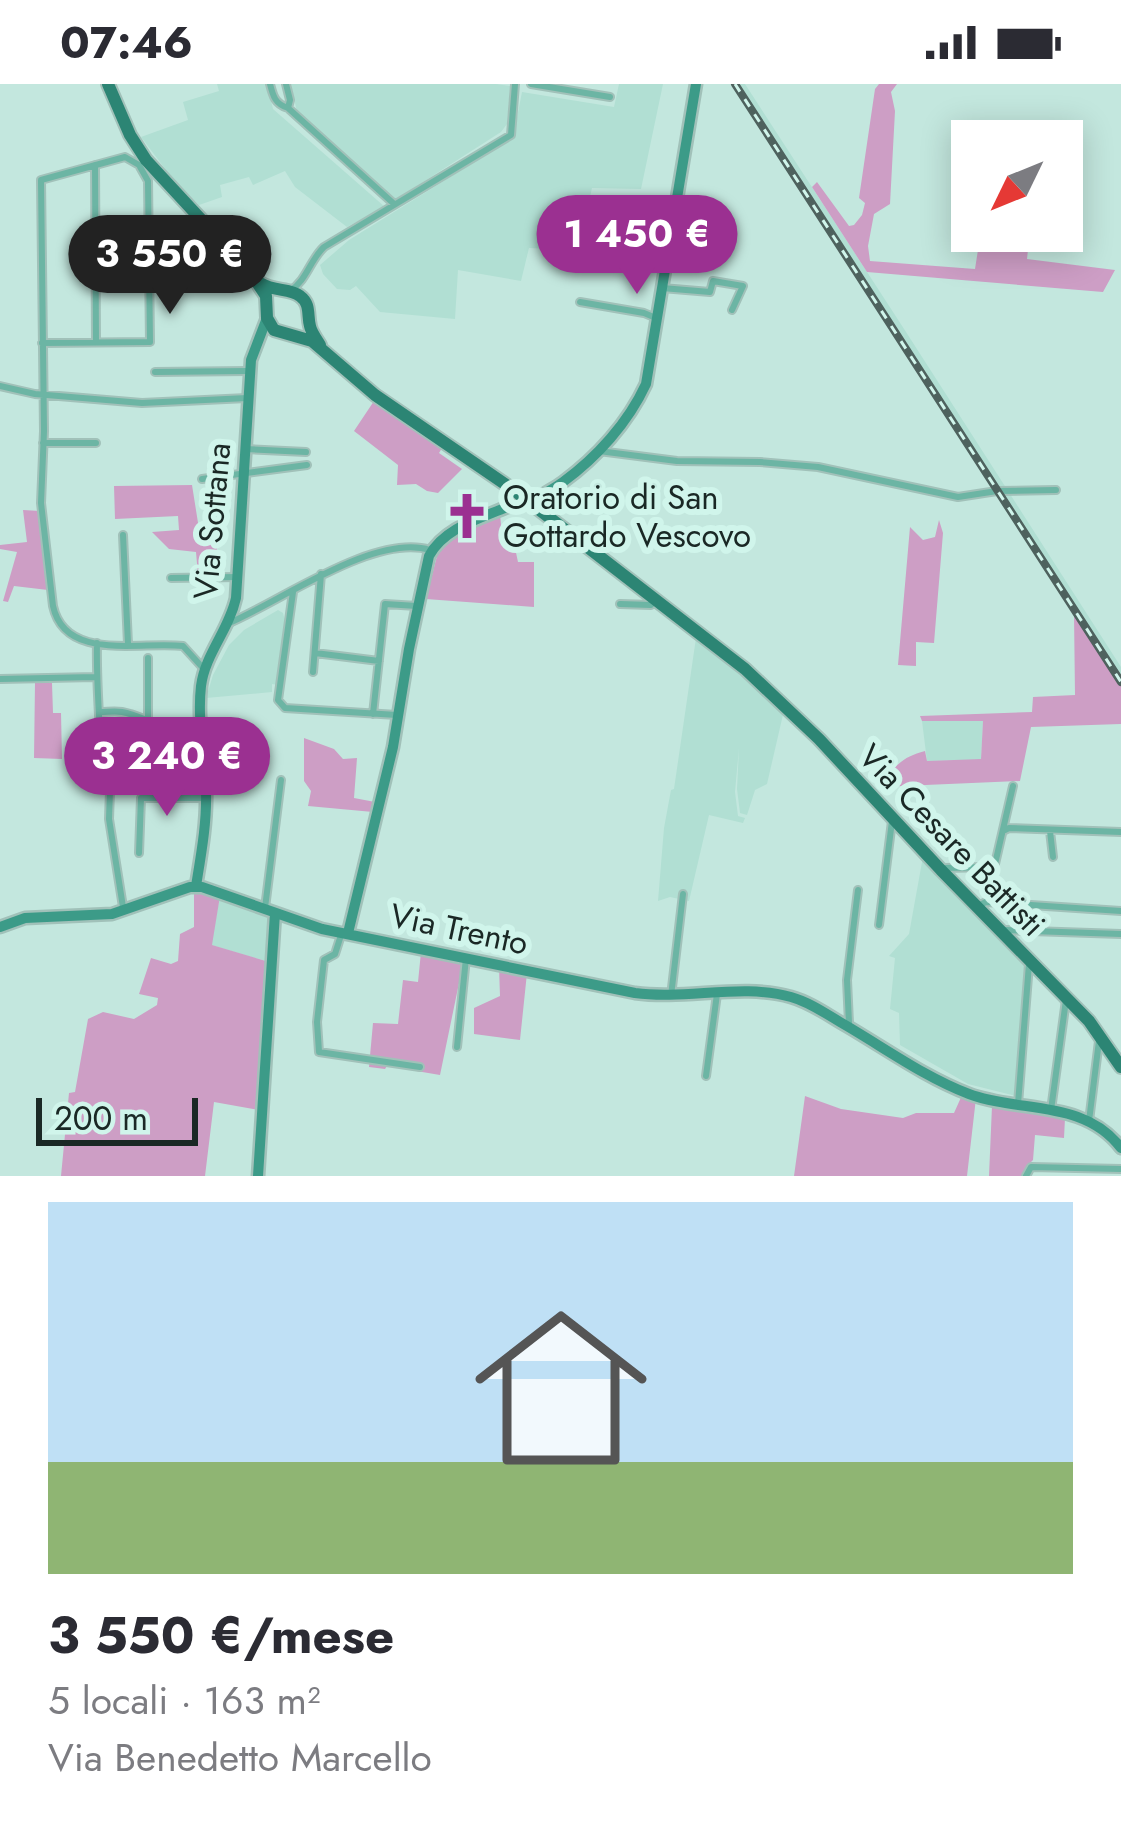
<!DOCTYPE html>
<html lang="it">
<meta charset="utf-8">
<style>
:root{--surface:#fff;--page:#f2f2f3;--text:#2b2b33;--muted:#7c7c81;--line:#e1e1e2;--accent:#9b3091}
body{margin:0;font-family:Jost,sans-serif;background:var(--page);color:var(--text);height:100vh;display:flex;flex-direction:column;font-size:45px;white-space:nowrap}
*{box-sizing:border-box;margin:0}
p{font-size:39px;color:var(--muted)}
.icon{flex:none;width:66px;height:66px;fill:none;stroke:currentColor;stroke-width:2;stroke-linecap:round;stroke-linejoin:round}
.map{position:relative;height:1092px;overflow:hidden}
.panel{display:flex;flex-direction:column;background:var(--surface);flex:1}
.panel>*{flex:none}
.needle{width:78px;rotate:227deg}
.buttons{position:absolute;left:951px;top:36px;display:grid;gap:24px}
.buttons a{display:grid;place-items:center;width:132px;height:132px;border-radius:0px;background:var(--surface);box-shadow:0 6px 30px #0003;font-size:60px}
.scale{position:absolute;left:36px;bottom:30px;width:162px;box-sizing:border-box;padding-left:12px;border:6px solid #1a2825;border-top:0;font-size:33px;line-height:42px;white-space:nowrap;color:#1a2825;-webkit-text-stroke:9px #d0f5eb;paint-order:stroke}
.price{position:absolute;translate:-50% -102px;padding:0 27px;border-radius:42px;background:var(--accent);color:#fff;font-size:39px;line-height:78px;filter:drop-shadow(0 3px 6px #0008)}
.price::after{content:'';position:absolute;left:50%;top:72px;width:36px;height:27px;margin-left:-18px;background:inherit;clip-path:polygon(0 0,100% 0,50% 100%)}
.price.on{background:#222;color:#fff}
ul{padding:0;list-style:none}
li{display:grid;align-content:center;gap:24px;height:636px;padding:0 48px}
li+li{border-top:3px solid var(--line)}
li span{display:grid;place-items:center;height:372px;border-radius:0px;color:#555}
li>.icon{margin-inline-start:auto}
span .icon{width:216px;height:216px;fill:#fffc;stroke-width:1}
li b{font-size:51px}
.status{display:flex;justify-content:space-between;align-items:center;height:84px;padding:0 60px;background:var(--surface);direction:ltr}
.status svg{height:33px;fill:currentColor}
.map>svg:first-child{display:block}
.built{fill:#b1dfd3}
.green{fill:#cd9ec5}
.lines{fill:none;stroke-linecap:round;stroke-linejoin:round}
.street-casing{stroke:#a1c1b9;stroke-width:10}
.secondary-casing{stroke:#a1c1b9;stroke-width:15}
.primary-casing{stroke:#a1c1b9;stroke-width:16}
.street{stroke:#6cb5a4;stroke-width:6}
.secondary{stroke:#3c9b88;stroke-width:10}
.primary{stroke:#2c8574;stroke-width:12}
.rail-casing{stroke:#4e625e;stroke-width:8}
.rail{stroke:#d0f5eb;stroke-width:3;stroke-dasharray:9;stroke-linecap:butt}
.labels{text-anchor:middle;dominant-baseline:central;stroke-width:12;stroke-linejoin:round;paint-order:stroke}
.poi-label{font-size:33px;fill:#1a2825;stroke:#d0f5eb;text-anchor:start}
.street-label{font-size:33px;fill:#1a2825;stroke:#d0f5eb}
</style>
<div class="status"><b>07:46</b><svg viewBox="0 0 49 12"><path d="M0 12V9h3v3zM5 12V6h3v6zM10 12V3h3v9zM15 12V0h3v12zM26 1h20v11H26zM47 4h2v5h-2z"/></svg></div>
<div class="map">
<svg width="1121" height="1092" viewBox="0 0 1121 1092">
<rect width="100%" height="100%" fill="#c3e7de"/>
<!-- built -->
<path class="built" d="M217 0H267L273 25 385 123 347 143 295 103 285 87 253 101 249 93 220 101 222 113 199 121 172 94 141 53 188 36 183 18 219 7Z
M291 0H496L510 2 507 40 501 48 395 116 298 33Z
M619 0H663L641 105 592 104 578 166 529 164 521 197 458 186 455 235 380 228 356 202 350 206 337 205 323 190 320 181 349 156 505 59 514 49 522 8 614 23Z
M732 0H745L906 248 1121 583V602Z
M278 526 283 529 285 537 278 601 272 600V608L206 614 213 591 229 561 244 546Z
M696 554 753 602 754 598 785 622 767 700 755 706 747 731 740 729 737 705 739 664 735 708 738 732 745 734 743 739 709 731 689 817 670 813 658 817 664 744 671 706 674 705Z
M922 637H983L981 676 927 677Z
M924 767 999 846 1026 884 1016 1012 968 1000 900 961 899 929 890 925 895 874 889 872 909 850Z
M220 812 272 830 269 878 211 861Z"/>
<!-- green -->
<path class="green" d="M879 0H897L891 8 895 27 890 120 874 130 868 162 870 177 975 185 981 147H1030L1027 175 1115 186 1103 208 867 188 812 103 817 98 849 142 854 141 862 131 865 119 859 114 875 5Z
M374 317 442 364 439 369 462 385 438 409 427 407 416 400 397 401 398 381 354 347Z
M192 401 199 445 219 442 214 494 198 491 196 468 169 465 152 448 179 446 178 432 115 435 114 402Z
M23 426 40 427 48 506 14 502 8 518 3 517 17 468 0 465V461L27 458Z
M500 430 502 451 512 450 518 478H534V523L426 515 440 460 459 447Z
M939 436 943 449 934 559 916 558V582L898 581 910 443 923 456 935 453Z
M1074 530 1121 602V640L1031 643 1020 697 879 703C893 684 901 673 925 667L927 677 981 675 983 637H922L920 632 1032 628 1033 613 1075 611Z
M35 599H52L53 629H61L62 675 34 674Z
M304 654 334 665 343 675 357 674 354 714 375 718 373 728 308 722 311 707 304 697Z
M200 807 220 812 212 861 269 878 259 1026 214 1018 205 1092H61L69 1009 75 1008 88 935 103 928 134 935 157 921 158 914 139 910 151 874 171 880 178 877 180 850 194 843V808Z
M421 868 464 875 440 991 387 982 385 985 369 983 373 939 398 940 403 896 418 898Z
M499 883 527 889 520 956 474 950V924L500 912Z
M963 1009 976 1014 967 1092H794L805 1012 841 1025 903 1034 916 1029H954Z
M992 1022 1065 1034 1064 1054 1035 1051 1033 1076 1025 1084 1024 1092H989Z"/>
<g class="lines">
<defs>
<path id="street" d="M270 0C273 12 275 20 288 24L393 119
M286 0 290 16 288 24
M531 0 610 13
M95 81 96 258
M139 81 125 73 41 96 44 347 41 419 53 522C65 578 141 557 183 562L203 584
M662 204 710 208 713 197 743 202 732 226
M290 207C307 196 310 176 324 163L511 51 515 0
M580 218 644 229 656 234
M42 259 150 258 148 97 139 81
M155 288 248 287
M0 302 35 310 142 319 247 314
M43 359H96
M245 365 306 368
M599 367 677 377 760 378 818 383 958 413 997 407 1056 406
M202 395 307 381
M123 451 128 560
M171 494 238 493
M293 508 278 616 285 624 397 631
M620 520 651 521 654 518
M229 539C281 517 375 449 430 466
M97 559C96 598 100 636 101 675L111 678 109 735 123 823
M315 569 379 577
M148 574V638
M313 588 321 490
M0 595 95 593
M100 628C108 628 115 627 122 628 144 632 162 647 185 644
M373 630 385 520 417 522
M139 672 140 635
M1005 746 1009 744 1121 748
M1050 747 1053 773
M139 769 141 714H206
M944 784 990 783 995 780 1013 702
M980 821 986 818 1121 827
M265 824 281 696
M879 841 892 737
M1005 846 1121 850
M342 848 335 870 324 876 317 938 319 968 420 983
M671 912 683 810
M849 939 847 896 858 806
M457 963 466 874
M706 992 717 910
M1018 1020 1029 880
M1051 1026 1066 916
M1089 1037 1099 957
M1026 1092 1031 1083 1121 1085"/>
<path id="secondary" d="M531 420C540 411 552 406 563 398 597 373 628 339 646 300L696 0
M196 802C201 771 207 739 206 707 205 672 197 637 201 602 205 570 229 546 236 514L251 276 267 234
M0 843 25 834 112 830 190 803H202L322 845 635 909C687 916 742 899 791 913 809 918 825 929 840 938 882 962 924 993 969 1010 1020 1029 1084 1015 1121 1064
M348 849 393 663 409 565 429 472C444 444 479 435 507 423
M258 1092 275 829"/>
<path id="primary" d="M108 0 130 51 146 76 260 199C274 208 290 204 300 212 311 220 307 231 310 242 311 248 317 256 320 261
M254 194 266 212 267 234 274 246 312 257 375 311 515 407 745 585 819 655 941 786 1089 937 1121 983"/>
</defs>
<!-- street casing -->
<use href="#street" class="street-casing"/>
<!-- secondary casing -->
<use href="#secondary" class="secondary-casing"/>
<!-- primary casing -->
<use href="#primary" class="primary-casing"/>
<!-- street -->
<use href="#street" class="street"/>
<!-- secondary -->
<use href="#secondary" class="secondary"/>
<!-- primary -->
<use href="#primary" class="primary"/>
<defs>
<path id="rail" d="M735 0 1121 598"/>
</defs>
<!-- rail casing -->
<use href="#rail" class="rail-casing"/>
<!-- rail -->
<use href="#rail" class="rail"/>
</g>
<!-- icons -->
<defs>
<symbol id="church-bare" viewBox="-9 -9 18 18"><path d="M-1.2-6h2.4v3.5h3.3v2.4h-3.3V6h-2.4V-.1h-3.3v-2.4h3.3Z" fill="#9b3091" stroke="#d0f5eb" stroke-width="2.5" paint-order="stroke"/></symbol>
</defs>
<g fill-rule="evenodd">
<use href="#church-bare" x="434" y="399" width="66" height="66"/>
</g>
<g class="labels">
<!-- poi labels -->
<g class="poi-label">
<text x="503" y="413">Oratorio di San<tspan x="503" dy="38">Gottardo Vescovo</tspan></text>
</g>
<!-- street labels -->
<g class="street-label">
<text transform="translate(212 437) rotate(-85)">Via Sottana</text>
<text transform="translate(952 756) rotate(46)">Via Cesare Battisti</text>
<text transform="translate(459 845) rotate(12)">Via Trento</text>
</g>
</g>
</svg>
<div class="buttons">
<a><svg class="needle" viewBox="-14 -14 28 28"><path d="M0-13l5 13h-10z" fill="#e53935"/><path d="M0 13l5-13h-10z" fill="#7c7c81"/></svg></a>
</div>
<div class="scale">200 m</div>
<b class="price" style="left:637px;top:213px">1 450 €</b>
<b class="price on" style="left:170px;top:233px">3 550 €</b>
<b class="price" style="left:167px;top:735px">3 240 €</b>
</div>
<section class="panel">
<ul>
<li><span style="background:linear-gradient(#bfe0f5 70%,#8fb573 0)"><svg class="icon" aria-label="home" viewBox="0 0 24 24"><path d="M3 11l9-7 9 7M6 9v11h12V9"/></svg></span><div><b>3 550 €/mese</b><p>5 locali · 163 m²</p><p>Via Benedetto Marcello</p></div></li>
</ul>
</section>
